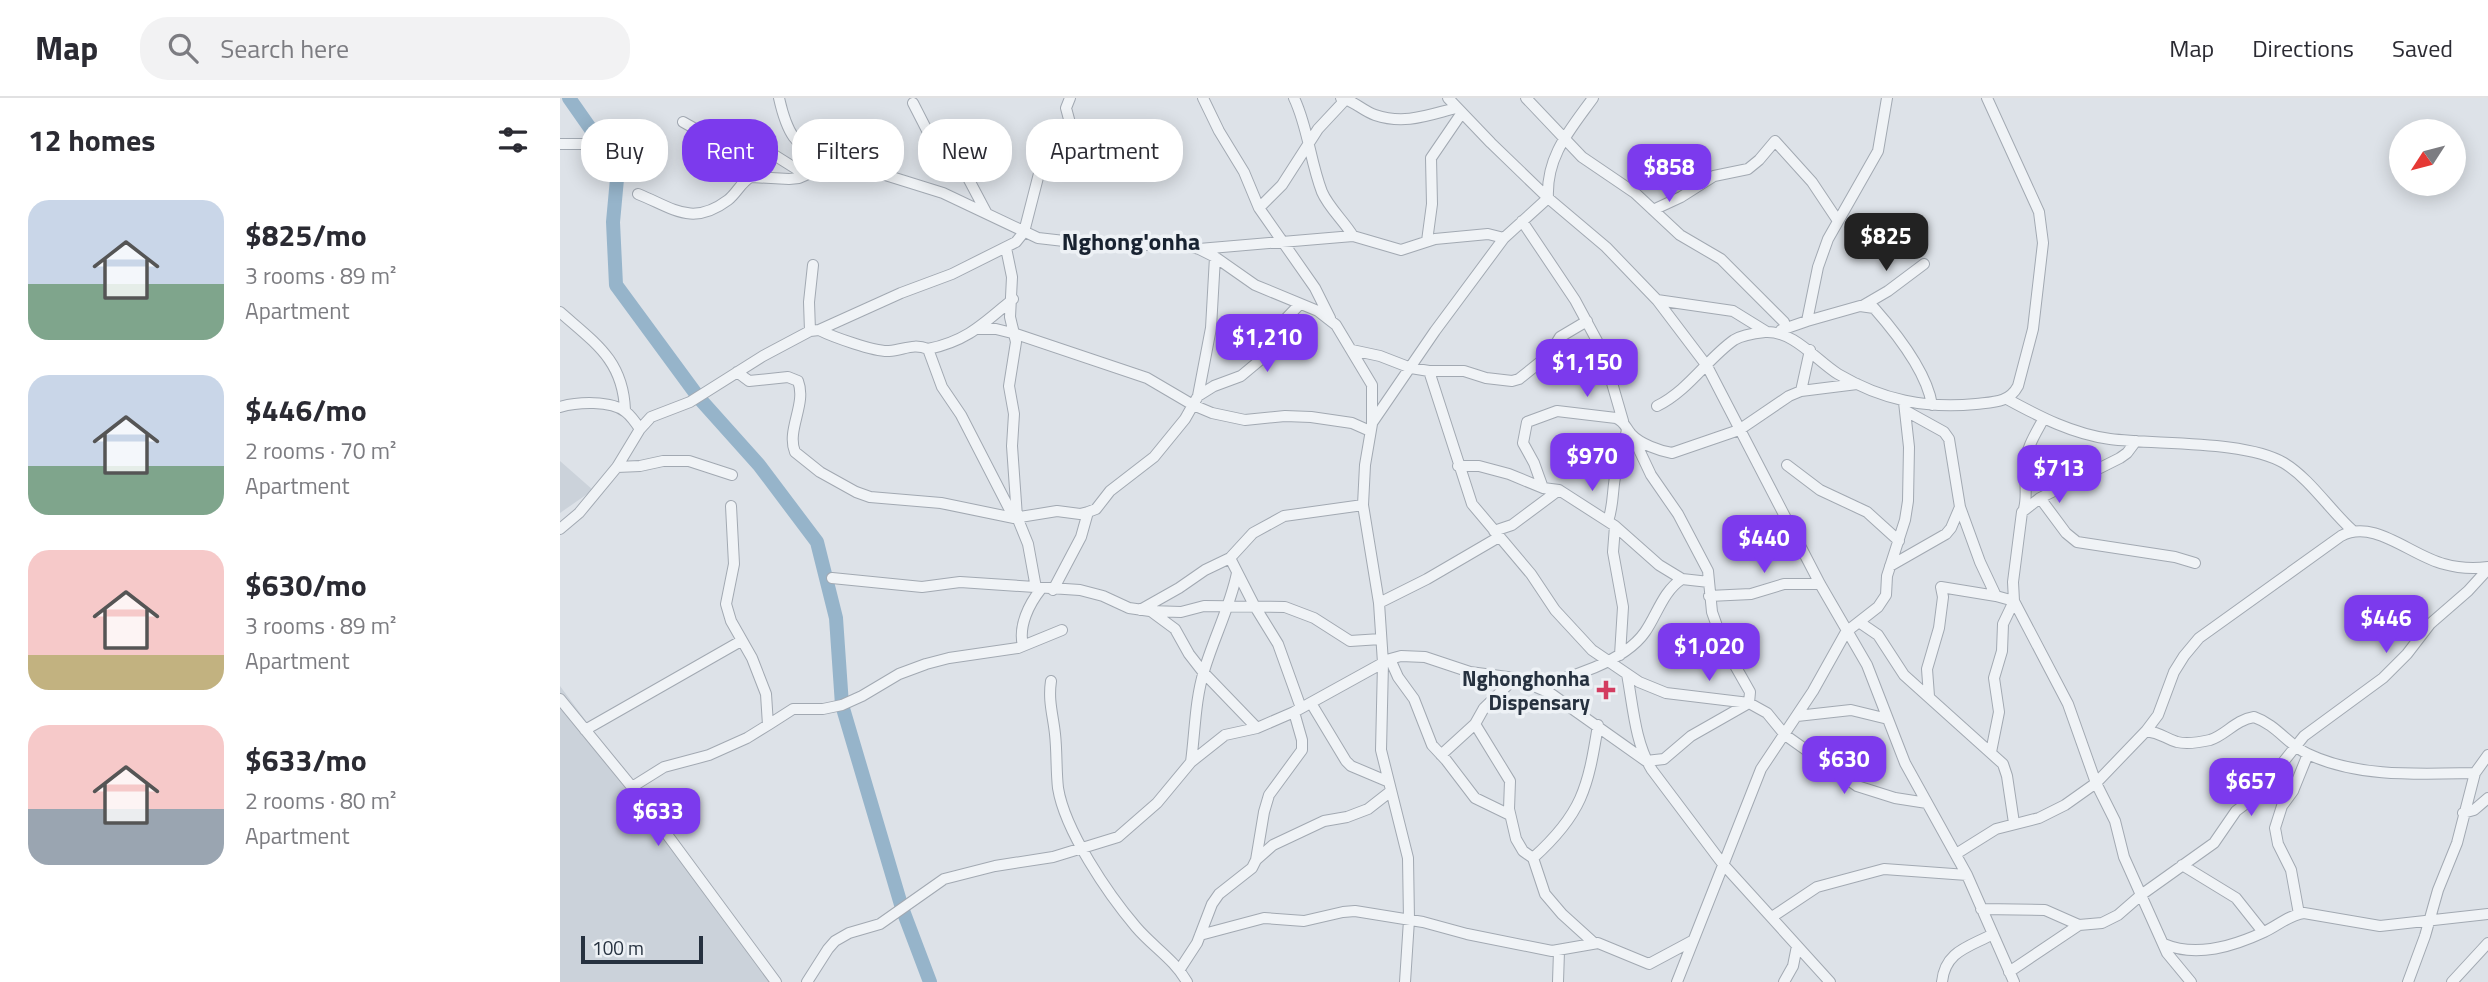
<!DOCTYPE html>
<meta charset="utf-8">
<style>
:root{--surface:#fff;--page:#f2f2f3;--text:#2b2b33;--muted:#7c7c81;--line:#e1e1e2;--accent:#7c3aed}
body{margin:0;font-family:"Titillium Web",sans-serif;background:var(--page);color:var(--text);height:100vh;display:flex;flex-direction:column;font-size:26px;white-space:nowrap}
*{box-sizing:border-box;margin:0}
p{font-size:23px;color:var(--muted)}
.icon{flex:none;width:38px;height:38px;fill:none;stroke:currentColor;stroke-width:2;stroke-linecap:round;stroke-linejoin:round}
.map{position:relative;flex:1;overflow:hidden}
.details{display:flex;flex-direction:column;background:var(--surface);width:560px}
.details>*{flex:none}
.hud{position:absolute;left:21px;top:21px;width:665px;height:63px;display:flex;gap:14px}
.needle{width:46px;rotate:234deg}
.fabs{position:absolute;left:1829px;top:21px;display:grid;gap:14px}
.fabs a{display:grid;place-items:center;width:77px;height:77px;border-radius:50%;background:var(--surface);box-shadow:0 4px 18px #0003;font-size:35px}
.scale{position:absolute;left:21px;bottom:18px;width:122px;box-sizing:border-box;padding-left:7px;border:4px solid #26313f;border-top:0;font-size:19px;line-height:24px;white-space:nowrap;color:#26313f;-webkit-text-stroke:5px #edf1f5;paint-order:stroke}
.price{position:absolute;translate:-50% -60px;padding:0 16px;border-radius:14px;background:var(--accent);color:#fff;font-size:23px;line-height:46px;filter:drop-shadow(0 2px 4px #0008)}
.price::after{content:'';position:absolute;left:50%;top:42px;width:21px;height:16px;margin-left:-10px;background:inherit;clip-path:polygon(0 0,100% 0,50% 100%)}
.price.selected{background:#222;color:#fff}
ul{padding:0;list-style:none}
li{display:flex;align-items:center;gap:21px;height:175px;padding:0 28px}
li span{display:grid;place-items:center;flex:none;width:196px;height:140px;border-radius:21px;color:#555}
li>.icon{margin-inline-start:auto}
span .icon{width:84px;height:84px;fill:#fffc;stroke-width:1}
li b{font-size:30px}
h2{display:flex;justify-content:space-between;align-items:center;height:84px;padding:0 28px;font-size:30px}
.pill{padding:0 24px;border-radius:28px;background:var(--surface);box-shadow:0 4px 18px #0003;font-size:24px;line-height:63px}
.pill.selected{background:var(--accent);color:#fff}
header{display:flex;align-items:center;gap:42px;box-sizing:border-box;height:98px;padding:0 35px;background:var(--surface);border-bottom:2px solid var(--line)}
header strong{font-size:33px}
nav{display:flex;gap:38px;margin-inline-start:auto;font-size:24px}
.search{width:490px;height:63px;background:var(--page);display:flex;align-items:center;gap:18px;box-sizing:border-box;padding:0 24px;border-radius:28px;color:var(--muted);font-size:26px}
main{display:flex;flex:1;min-height:0}
.map>svg:first-child{display:block}
.built{fill:#cbd2da}
.lines{fill:none;stroke-linecap:round;stroke-linejoin:round}
.river{stroke:#96b4ca;stroke-width:14}
.minor-casing{stroke:#a2a9b2;stroke-width:12}
.minor{stroke:#f0f3f6;stroke-width:10}
.poi-dot{fill:#d33c60;stroke:#edf1f5;stroke-width:2.5}
.labels{text-anchor:middle;dominant-baseline:central;stroke-width:7;stroke-linejoin:round;paint-order:stroke}
.poi-label{font-size:21px;font-weight:bold;fill:#26313f;stroke:#edf1f5;text-anchor:end}
.quarter-label{font-size:24px;font-weight:bold;fill:#182230;stroke:#edf1f5}
</style>
<header>
<strong>Map</strong>
<div class="search"><svg class="icon" aria-label="search" viewBox="0 0 24 24"><circle cx="10" cy="10" r="6"/><path d="M15 15l6 6"/></svg>Search here</div>
<nav><a>Map</a><a>Directions</a><a>Saved</a></nav>
</header>
<main>
<section class="details">
<h2>12 homes<svg class="icon" aria-label="filters" viewBox="0 0 24 24"><path d="M4 7h16M4 17h16"/><circle cx="9" cy="7" r="2"/><circle cx="15" cy="17" r="2"/></svg></h2>
<ul>
<li><span style="background:linear-gradient(#c9d6e8 60%,#7fa58c 0)"><svg class="icon" aria-label="home" viewBox="0 0 24 24"><path d="M3 11l9-7 9 7M6 9v11h12V9"/></svg></span><div><b>$825/mo</b><p>3 rooms · 89 m²</p><p>Apartment</p></div></li>
<li><span style="background:linear-gradient(#c9d6e8 65%,#7fa58c 0)"><svg class="icon" aria-label="home" viewBox="0 0 24 24"><path d="M3 11l9-7 9 7M6 9v11h12V9"/></svg></span><div><b>$446/mo</b><p>2 rooms · 70 m²</p><p>Apartment</p></div></li>
<li><span style="background:linear-gradient(#f6c9c9 75%,#c2b280 0)"><svg class="icon" aria-label="home" viewBox="0 0 24 24"><path d="M3 11l9-7 9 7M6 9v11h12V9"/></svg></span><div><b>$630/mo</b><p>3 rooms · 89 m²</p><p>Apartment</p></div></li>
<li><span style="background:linear-gradient(#f6c9c9 60%,#9aa5b1 0)"><svg class="icon" aria-label="home" viewBox="0 0 24 24"><path d="M3 11l9-7 9 7M6 9v11h12V9"/></svg></span><div><b>$633/mo</b><p>2 rooms · 80 m²</p><p>Apartment</p></div></li>
</ul>
</section>
<div class="map">
<svg width="1928" height="884" viewBox="0 0 1928 884">
<rect width="100%" height="100%" fill="#dde2e8"/>
<!-- built -->
<path class="built" d="M0 363 33 392 0 415Z
M0 588 220 884H0Z"/>
<g class="lines">
<!-- river -->
<path class="river" d="M9 0 58 70 53 124 56 187 139 300 199 367 257 444 276 520 282 607 342 810 370 884"/>
<defs>
<path id="minor" d="M219 0C228 40 235 44 267 68
M643 0 659 33 684 74 699 110 755 190 770 220
M734 0C748 29 750 63 762 94 769 110 784 123 793 138
M781 0C793 2 803 13 815 17 845 27 868 17 896 10
M888 0 931 45 988 100 1046 149 1097 202 1147 268 1260 486 1307 567 1345 665 1407 777 1454 884
M966 0 1022 59 1075 95 1120 137 1161 161 1224 224 1226 231
M353 5 375 48 408 80 426 114
M123 24 157 43 211 55 246 77
M0 46H36L47 40
M78 96C113 110 132 129 168 102 177 95 181 84 191 79L229 81 239 80 267 68 290 66 383 95 478 140 548 148 621 146 639 151 655 159 695 187 758 213 776 227 812 287V326L805 367 803 407 819 505 823 565 821 652 848 760 849 822 845 884
M699 110 722 87 758 31 786 1
M1093 112 1121 99 1154 78 1188 71 1199 62 1215 43 1252 84 1278 123
M962 123 1015 202 1043 254 1063 323
M867 143 872 106 871 60 901 16
M446 150 452 179 450 219 456 244 449 288 454 316 452 348 457 419 468 446 476 490
M639 151 793 138 841 152 875 141 928 136 944 140
M1097 202 1173 213 1207 234
M1304 207 1328 193 1364 166
M0 214C35 245 63 262 65 312
M1247 223 1300 208 1314 210C1336 235 1367 274 1372 307
M418 231H436L456 236 587 280 633 307 652 315 685 322 725 318 751 319 792 325 810 333
M259 232C273 239 315 254 329 253 344 252 353 245 368 251L382 289 401 317 454 420
M1221 232 1247 223 1258 169 1268 141 1318 53 1327 0
M250 233 249 204 253 167
M368 251C407 243 423 226 453 201
M792 252 820 258 851 270 869 273H904L926 280 952 283 959 281 989 257 1000 239 1027 223
M869 273 912 406 971 476 995 512 1032 552 1079 584 1106 595 1189 605 1207 615 1225 637 1297 688 1335 700 1367 705
M177 274 189 283 228 279 238 283C247 306 226 332 235 354L260 374 296 394 310 399 381 405 454 420 497 413 520 416 528 414
M1241 293 1250 252
M638 298 651 230 655 159
M1447 301C1480 319 1513 336 1550 341 1597 347 1685 342 1724 365 1750 381 1769 411 1792 432
M1097 308C1129 292 1147 261 1174 242 1182 237 1196 235 1205 234 1233 232 1257 263 1278 276 1322 302 1366 311 1416 306 1433 304 1449 305 1458 288L1473 231 1483 145 1479 114 1427 0
M0 309C17 304 51 302 66 314 71 318 76 325 80 331
M812 325 875 233 944 140 988 100C986 58 1010 32 1033 0
M1227 367 1260 392 1307 414 1339 443
M898 368H919L949 376 983 390 999 392 1055 428 1099 467 1122 481 1149 484
M57 369 80 368 103 363H129L172 377
M983 390 974 365 963 345 967 324 997 313 1056 320C1065 324 1065 329 1071 336 1080 346 1100 353 1112 355L1179 332 1229 298 1241 293 1297 286
M1480 400 1506 435 1517 444 1615 459 1635 465
M1400 409 1420 464 1436 498
M1464 411C1468 395 1464 382 1465 367 1466 350 1476 335 1484 320
M1048 423C1054 406 1052 391 1056 374 1058 359 1065 346 1067 331
M1055 428 1053 454 1063 509 1060 557
M0 431 19 415 57 369 80 331 91 319 130 304 203 258 250 233 259 232 341 195 392 176 456 144 464 134 484 56 510 25 506 10 510 0
M934 433 952 427 999 392
M670 460 694 507 718 546 741 610
M1330 468 1386 436 1391 430 1400 409 1389 341 1384 334 1346 313
M272 480 362 489 400 484 520 492 543 498 569 510 590 513 621 514 644 508 725 509 754 520 790 543 821 541
M493 492 521 439 528 414 536 411 550 393 594 359 625 321 638 298 654 288 681 278 699 263 707 253 717 230 739 207
M1149 498 1191 496 1224 486H1260
M819 505 867 481 939 439
M580 512 619 490 645 472 670 460 693 435 724 418 803 407
M592 514 615 531 629 556 643 574 697 630
M1299 524 1318 537 1344 577 1443 666 1447 678 1454 725
M463 548C458 528 469 506 481 491
M830 561 838 579 854 601 872 647 886 662 915 700 950 717
M1067 576C1073 608 1075 645 1092 672L1162 765 1270 884
M491 583C488 603 493 617 495 636 497 654 496 672 498 690 505 733 548 796 576 829 593 849 614 861 627 884
M974 586C1008 582 1065 563 1085 534 1097 517 1103 493 1122 481
M1369 598 1367 571 1379 530 1383 499 1381 489 1436 498 1454 503 1508 606 1536 685 1555 723 1564 759 1607 855 1631 884
M0 601 72 689 216 884
M751 605 786 663 791 668 829 684
M1237 618 1291 612 1328 621
M915 626 950 683 949 711 956 741 963 753 973 760 985 796 1002 816 1034 845
M208 627 233 611H263L282 607 302 598 339 576 366 566 389 560 458 550 502 532
M25 632 181 543
M1586 633C1602 635 1604 640 1617 644 1626 646 1641 644 1650 642 1666 637 1675 622 1694 619 1717 627 1728 647 1748 656 1798 680 1861 676 1915 675
M1431 654 1439 614 1434 580 1442 553 1443 526 1454 503 1453 484 1462 414 1480 400 1560 360 1567 355 1576 343
M881 657 915 626 924 610 955 580
M631 664C635 634 635 602 644 573 654 539 670 509 677 475
M72 689 104 669 149 657 187 640 208 627 206 596 192 560 171 523 166 506 174 466 171 408
M1903 715 1914 712 1928 700
M1396 756 1436 731 1479 720 1505 707 1536 685 1586 633 1598 617 1614 574 1624 558 1639 540 1781 438C1814 420 1851 458 1884 466 1898 470 1913 471 1928 469
M973 760C1022 716 1028 690 1038 627
M696 762 704 714 709 697 742 652V642L734 614
M1622 767 1676 800 1703 834
M1421 811 1485 812 1519 827 1542 825 1558 817 1581 797 1654 745 1676 713 1696 698 1744 638 1823 580 1847 556 1870 526 1908 493 1928 471
M1739 816 1731 772 1718 746 1715 730 1722 708 1733 693 1748 656
M1212 819 1257 789 1324 771 1407 777
M640 837 704 820 744 823 783 814 795 813 863 824 907 836 992 853 1038 845 1089 866 1132 843
M1604 846C1637 860 1674 848 1704 834 1717 828 1729 817 1744 815L1820 828 1928 816
M620 871 637 845 652 806 659 796 692 770 696 762 713 747 764 723 787 719 808 711 831 693
M1449 874 1519 827
M247 884 268 851 275 843 289 835 320 826 384 781 435 768 493 759 558 739 597 705 631 664 665 637 697 630 734 614 830 561 841 558 865 559 910 574 955 580 990 595 1086 663 1104 661 1131 638 1189 605 1190 594 1164 548 1152 514 1148 473 1118 416 1091 377 1073 339
M998 884 999 853
M1117 884 1201 671 1253 593 1286 534 1318 509 1326 497 1327 478 1345 422 1348 403 1349 349 1344 304
M1224 884 1233 868 1237 848
M1382 884C1385 853 1409 849 1433 836
M1848 884 1865 838 1878 792 1897 745 1915 675 1928 657
M1892 884 1928 845"/>
</defs>
<!-- minor casing -->
<use href="#minor" class="minor-casing"/>
<!-- minor -->
<use href="#minor" class="minor"/>
</g>
<!-- markers -->
<path class="poi-dot" d="M1042.5 581.5h7v7h7v7h-7v7h-7v-7h-7v-7h7z"/>
<g class="labels">
<!-- poi labels -->
<g class="poi-label">
<text x="1030" y="580">Nghonghonha<tspan x="1030" dy="24">Dispensary</tspan></text>
</g>
<!-- quarter labels -->
<g class="quarter-label">
<text x="571" y="143">Nghong'onha</text>
</g>
</g>
</svg>
<div class="fabs">
<a><svg class="needle" viewBox="-14 -14 28 28"><path d="M0-13l5 13h-10z" fill="#e53935"/><path d="M0 13l5-13h-10z" fill="#7c7c81"/></svg></a>
</div>
<div class="scale">100 m</div>
<b class="price" style="left:1109px;top:106px">$858</b>
<b class="price selected" style="left:1326px;top:175px">$825</b>
<b class="price" style="left:707px;top:276px">$1,210</b>
<b class="price" style="left:1027px;top:301px">$1,150</b>
<b class="price" style="left:1032px;top:395px">$970</b>
<b class="price" style="left:1499px;top:407px">$713</b>
<b class="price" style="left:1204px;top:477px">$440</b>
<b class="price" style="left:1826px;top:557px">$446</b>
<b class="price" style="left:1149px;top:585px">$1,020</b>
<b class="price" style="left:1284px;top:698px">$630</b>
<b class="price" style="left:1691px;top:720px">$657</b>
<b class="price" style="left:98px;top:750px">$633</b>
<div class="hud">
<a class="pill">Buy</a>
<a class="pill selected">Rent</a>
<a class="pill">Filters</a>
<a class="pill">New</a>
<a class="pill">Apartment</a>
</div>
</div>
</main>
